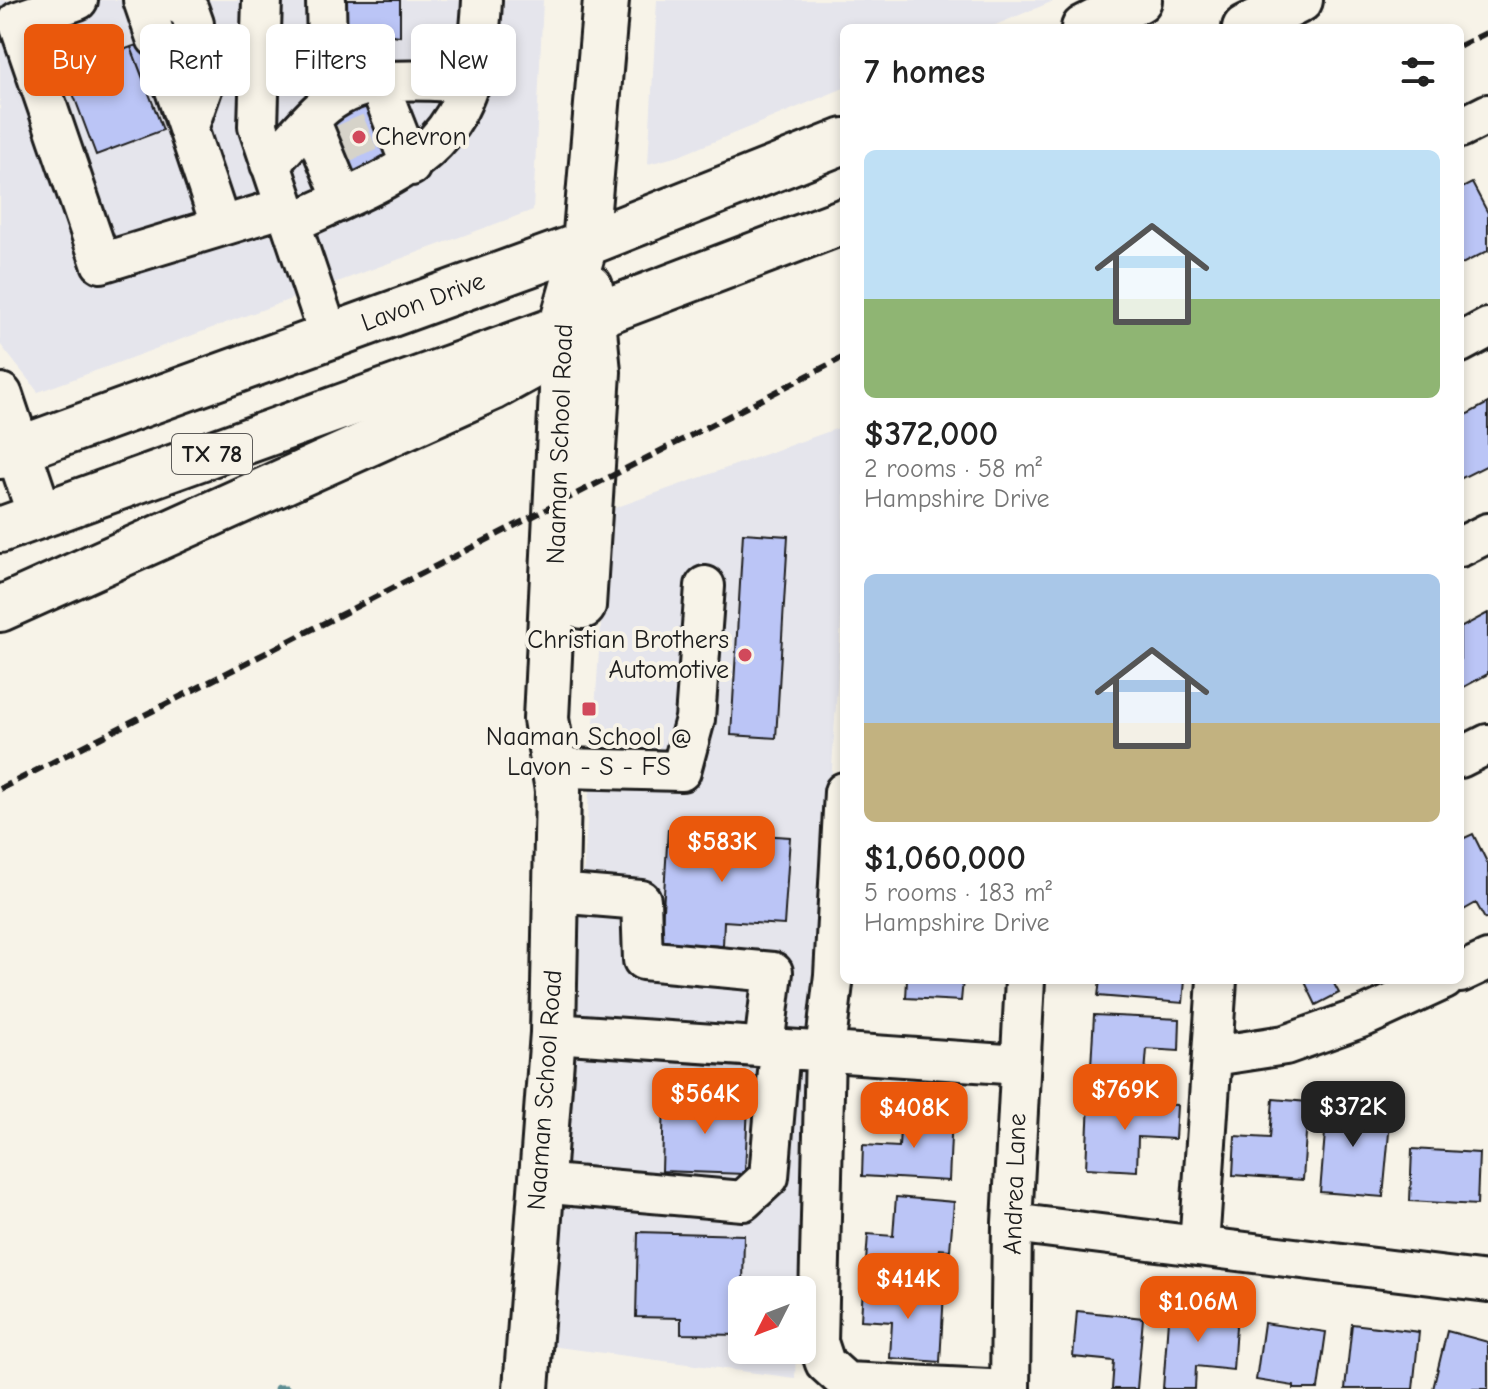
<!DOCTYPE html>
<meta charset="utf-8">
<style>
:root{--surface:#fff;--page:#f2f2f2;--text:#222;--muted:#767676;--accent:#ea580c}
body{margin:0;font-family:"Comic Neue",sans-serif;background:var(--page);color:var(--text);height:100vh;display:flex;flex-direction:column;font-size:30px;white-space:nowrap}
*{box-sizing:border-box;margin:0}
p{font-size:26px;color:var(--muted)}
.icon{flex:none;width:44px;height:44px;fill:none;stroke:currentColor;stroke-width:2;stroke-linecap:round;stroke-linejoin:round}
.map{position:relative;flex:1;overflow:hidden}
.details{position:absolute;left:840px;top:24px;width:624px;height:960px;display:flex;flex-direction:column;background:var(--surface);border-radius:12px;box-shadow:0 4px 12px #0003}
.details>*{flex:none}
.hud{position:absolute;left:24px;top:24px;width:696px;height:72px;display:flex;gap:16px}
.needle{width:52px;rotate:228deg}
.fabs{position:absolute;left:728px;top:1276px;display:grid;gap:16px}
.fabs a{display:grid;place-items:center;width:88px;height:88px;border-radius:12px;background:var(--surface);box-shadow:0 4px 12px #0003;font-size:40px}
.price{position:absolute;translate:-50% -68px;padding:0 18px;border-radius:16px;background:var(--accent);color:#fff;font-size:26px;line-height:52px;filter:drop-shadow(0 2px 4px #0008)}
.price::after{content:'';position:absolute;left:50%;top:48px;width:24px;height:18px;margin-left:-12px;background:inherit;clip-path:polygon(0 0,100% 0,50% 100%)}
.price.selected{background:#222;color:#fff}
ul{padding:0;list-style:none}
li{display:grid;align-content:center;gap:16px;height:424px;padding:0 24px}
li span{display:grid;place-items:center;height:248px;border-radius:12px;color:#555}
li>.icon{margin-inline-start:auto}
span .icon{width:144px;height:144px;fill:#fffc;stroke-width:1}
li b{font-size:34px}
h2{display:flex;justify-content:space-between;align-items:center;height:96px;padding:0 24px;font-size:34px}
.tag{padding:0 28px;border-radius:12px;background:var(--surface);box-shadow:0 4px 12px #0003;font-size:28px;line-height:72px}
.tag.selected{background:var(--accent);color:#fff}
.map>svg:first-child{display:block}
.built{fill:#e5e5ec}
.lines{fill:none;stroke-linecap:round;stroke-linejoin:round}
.stream{stroke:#5c8d92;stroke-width:9}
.building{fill:#bbc5f6;stroke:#1c1c1c;stroke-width:2}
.minor-tunnel{stroke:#d6d3c9;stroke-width:38;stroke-dasharray:38 19;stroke-linecap:butt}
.minor-casing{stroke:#1c1c1c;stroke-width:44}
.major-casing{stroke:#1c1c1c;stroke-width:50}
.highway-casing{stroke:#1c1c1c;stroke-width:50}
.minor{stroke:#f7f3e8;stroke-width:38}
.major{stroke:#f7f3e8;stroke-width:44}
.highway{stroke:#f7f3e8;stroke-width:44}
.rail{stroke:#1c1c1c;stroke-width:6;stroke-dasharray:12 6;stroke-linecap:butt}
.poi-dot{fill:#d1495b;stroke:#f7f3e8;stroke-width:3}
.labels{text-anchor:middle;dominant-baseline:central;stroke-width:8;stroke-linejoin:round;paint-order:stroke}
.shield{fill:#f7f3e8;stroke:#5e5c59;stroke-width:2}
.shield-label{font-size:24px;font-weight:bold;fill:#1c1c1c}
.poi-label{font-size:26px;fill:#1c1c1c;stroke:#f7f3e8;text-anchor:start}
.street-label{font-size:26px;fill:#1c1c1c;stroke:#f7f3e8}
</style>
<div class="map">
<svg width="1488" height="1389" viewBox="0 0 1488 1389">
<rect width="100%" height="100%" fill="#f7f3e8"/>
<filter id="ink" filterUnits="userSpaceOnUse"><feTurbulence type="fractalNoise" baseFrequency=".0125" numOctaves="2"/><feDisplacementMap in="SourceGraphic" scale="16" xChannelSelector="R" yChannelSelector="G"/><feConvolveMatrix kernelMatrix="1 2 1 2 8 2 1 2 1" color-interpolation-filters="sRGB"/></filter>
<g filter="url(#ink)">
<!-- built -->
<path class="built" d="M0 0H543L533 210 38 392 0 344Z
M657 0H1056L988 28H844V88L679 156 648 164Z
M844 426V573L800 1290H742V1350H796L795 1378 550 1346 609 510Z"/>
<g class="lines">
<!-- stream -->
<path class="stream" d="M278 1389H286"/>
</g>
<!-- building -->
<path class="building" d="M340 0H400V36L338 28Z
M202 21 216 57 145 84 131 47Z
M131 47 163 130 96 155 65 72Z
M369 96 395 159 348 178 322 116Z
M1472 183 1488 213V251L1460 265V189Z
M1488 403V465L1460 479V418Z
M743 533 788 536 776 738 731 735Z
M1488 613V674L1460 689V628Z
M668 829 790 837 784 925 724 921 723 946 661 942Z
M1473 834 1488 864V917L1485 919 1476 903 1460 912V840Z
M907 980H963L961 1001 906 998Z
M1100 980H1185L1183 1003 1098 996Z
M1304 980H1332L1339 993 1316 1005Z
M1094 1015 1180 1019 1179 1051 1147 1049 1144 1086 1090 1083Z
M1329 1086 1354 1088 1351 1119 1390 1122 1383 1197 1320 1192Z
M664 1099 748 1102 745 1174 662 1171Z
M1273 1099 1308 1102 1303 1180 1233 1175 1235 1136 1270 1138Z
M1089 1101 1177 1105 1175 1139 1138 1137 1137 1171 1086 1168Z
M901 1111 952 1114 949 1181 862 1176 863 1145 899 1147Z
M1412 1149 1479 1153 1477 1205 1410 1201Z
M896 1197 954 1202 950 1250 939 1249 937 1269 866 1262 868 1234 893 1236Z
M638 1232 744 1235 742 1335 681 1334V1318L636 1317Z
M863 1287 944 1292 940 1362 890 1358 892 1322 861 1320Z
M1169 1306 1237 1312 1233 1370 1196 1366 1195 1389H1163Z
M1077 1311 1143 1318 1137 1389H1112L1114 1361 1073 1357Z
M1264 1323 1326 1332 1318 1389H1294V1386L1256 1380Z
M1352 1324 1419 1332 1413 1389H1345Z
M1447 1331 1488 1342V1389H1433Z"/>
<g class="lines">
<!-- minor-tunnel -->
<path class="minor-tunnel" d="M335 147 382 127"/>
<defs>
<path id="minor" d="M78 0 18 21 101 263 285 207
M143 0 156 38
M171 0 189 10 194 24
M262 0 258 126 329 336
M326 0 327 47 361 86
M170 75 220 224
M378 82 411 166
M311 122 343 199
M1460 128 1488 114
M188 129 209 69 206 60
M270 164C289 145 306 121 326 105 368 72 422 81 471 83
M291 223C413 168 476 150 482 0
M1460 343 1488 328
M1460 547 1488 533
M1460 758 1488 744
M564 768 681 771 695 719 705 586
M844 792 834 975 825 1051 818 1342 825 1363 846 1382 989 1389
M556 893 641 900 643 960 773 972 764 1047
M1460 973 1488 960
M553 1033 1020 1065
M1214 1056 1285 1045 1366 1016 1444 980
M539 1183 743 1201 769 1177 780 1048
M1012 1223 1488 1282
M1199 1246 1217 980
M1010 1389 1012 1223 1025 980"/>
<path id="major" d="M1084 28 1139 0
M1245 28 1300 0
M0 396 40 515
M0 456 585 244 844 141
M0 530 594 316 844 221
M583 606 598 372 590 287
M526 1389 553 1033 558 790 546 719 562 391 561 328 585 244 606 0"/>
<path id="highway" d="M0 609 492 388 532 366 594 316"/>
</defs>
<!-- minor casing -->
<use href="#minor" class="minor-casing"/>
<!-- major casing -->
<use href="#major" class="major-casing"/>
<!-- highway casing -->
<use href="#highway" class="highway-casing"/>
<!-- minor -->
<use href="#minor" class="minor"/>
<!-- major -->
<use href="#major" class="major"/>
<!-- highway -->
<use href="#highway" class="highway"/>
<!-- rail -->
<path class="rail" d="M1460 46 1488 32
M0 789 844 357"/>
</g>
</g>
<!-- markers -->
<g class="poi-dot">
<circle cx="359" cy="137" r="8"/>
<circle cx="745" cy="655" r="8"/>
<rect x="581" y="701" width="16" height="16" rx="4"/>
</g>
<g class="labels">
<!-- shield labels -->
<rect class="shield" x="172" y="434" width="80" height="40" rx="6"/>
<g class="shield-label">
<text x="212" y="454">TX 78</text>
</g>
<!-- poi labels -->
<g class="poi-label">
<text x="375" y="137">Chevron</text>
<text x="729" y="640" text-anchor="end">Christian Brothers<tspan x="729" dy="30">Automotive</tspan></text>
<text x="589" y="737" text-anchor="middle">Naaman School @<tspan x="589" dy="30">Lavon - S - FS</tspan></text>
</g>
<!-- street labels -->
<g class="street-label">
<text transform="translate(423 302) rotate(-20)">Lavon Drive</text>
<text transform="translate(560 444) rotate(-88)">Naaman School Road</text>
<text transform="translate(545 1090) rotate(-86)">Naaman School Road</text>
<text transform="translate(1015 1184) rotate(-88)">Andrea Lane</text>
</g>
</g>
</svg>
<div class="fabs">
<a><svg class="needle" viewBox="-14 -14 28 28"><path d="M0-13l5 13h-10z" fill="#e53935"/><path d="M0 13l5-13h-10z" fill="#767676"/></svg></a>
</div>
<b class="price" style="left:722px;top:884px">$583K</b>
<b class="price" style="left:1125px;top:1132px">$769K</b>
<b class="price" style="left:705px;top:1136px">$564K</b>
<b class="price selected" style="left:1353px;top:1149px">$372K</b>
<b class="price" style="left:914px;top:1150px">$408K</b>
<b class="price" style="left:908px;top:1321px">$414K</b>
<b class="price" style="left:1198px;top:1344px">$1.06M</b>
<div class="hud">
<a class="tag selected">Buy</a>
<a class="tag">Rent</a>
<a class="tag">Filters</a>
<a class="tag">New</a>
</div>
<section class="details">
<h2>7 homes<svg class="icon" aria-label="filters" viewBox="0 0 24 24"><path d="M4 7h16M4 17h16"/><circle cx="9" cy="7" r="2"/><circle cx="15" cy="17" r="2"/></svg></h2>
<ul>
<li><span style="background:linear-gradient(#bfe0f5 60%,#8fb573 0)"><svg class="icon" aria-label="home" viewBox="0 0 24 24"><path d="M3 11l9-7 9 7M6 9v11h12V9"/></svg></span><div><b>$372,000</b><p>2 rooms · 58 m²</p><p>Hampshire Drive</p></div></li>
<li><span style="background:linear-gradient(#a9c7e8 60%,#c2b280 0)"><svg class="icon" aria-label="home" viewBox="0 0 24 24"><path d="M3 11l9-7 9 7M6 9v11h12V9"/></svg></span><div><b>$1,060,000</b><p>5 rooms · 183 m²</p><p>Hampshire Drive</p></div></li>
</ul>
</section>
</div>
